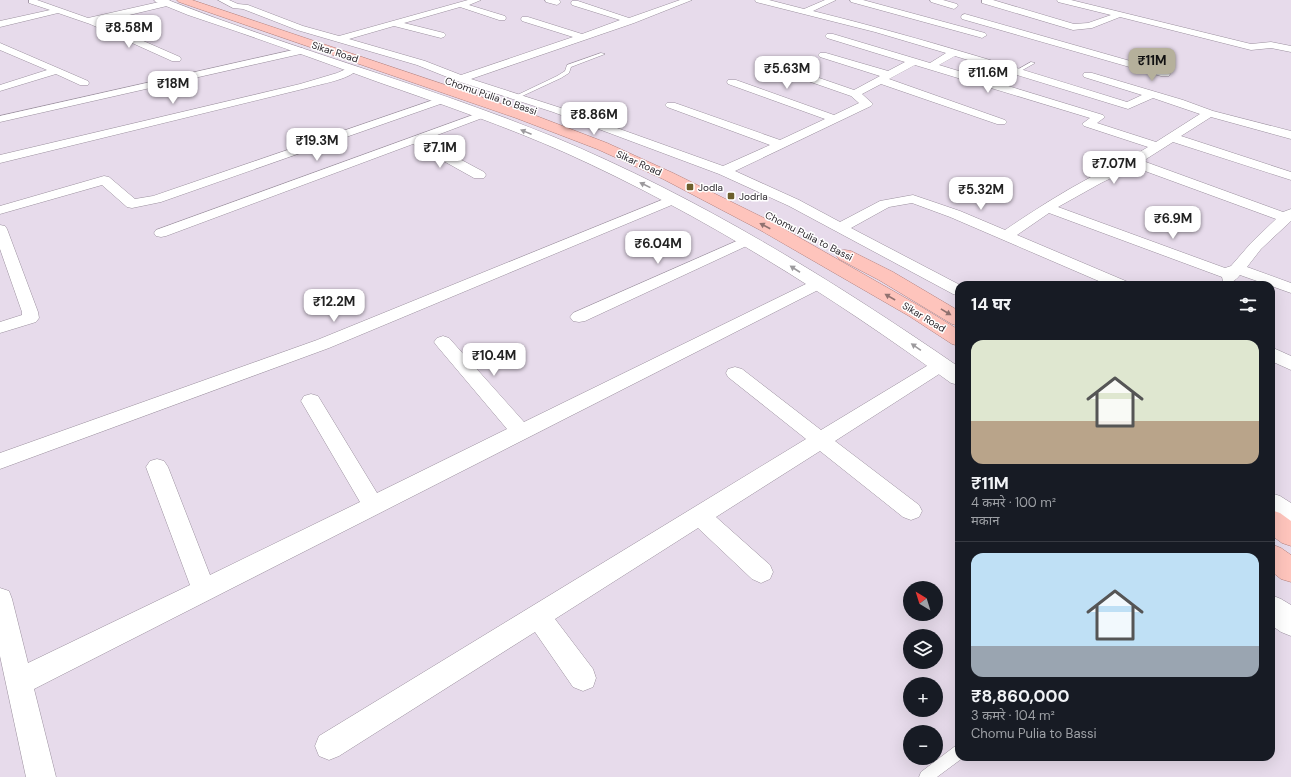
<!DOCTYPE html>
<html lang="hi">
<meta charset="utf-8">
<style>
:root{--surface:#171b24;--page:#242831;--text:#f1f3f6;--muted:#9ea1a6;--line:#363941;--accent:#b5b09b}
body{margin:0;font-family:"DM Sans","Noto Sans Devanagari",sans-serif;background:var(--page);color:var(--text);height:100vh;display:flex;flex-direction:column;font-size:15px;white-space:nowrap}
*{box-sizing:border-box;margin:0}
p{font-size:13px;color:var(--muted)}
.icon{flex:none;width:22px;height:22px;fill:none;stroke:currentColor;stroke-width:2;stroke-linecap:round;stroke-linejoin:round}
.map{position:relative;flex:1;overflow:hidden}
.sheet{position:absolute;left:955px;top:281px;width:320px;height:480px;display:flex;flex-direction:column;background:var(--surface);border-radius:12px;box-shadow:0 4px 16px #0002}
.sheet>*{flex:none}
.needle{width:26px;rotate:322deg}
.controls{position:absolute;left:903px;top:581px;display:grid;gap:8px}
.controls a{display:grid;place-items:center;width:40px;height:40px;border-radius:50%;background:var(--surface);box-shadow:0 4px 16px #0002;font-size:20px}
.price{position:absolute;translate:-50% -34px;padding:0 9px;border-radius:8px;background:#fff;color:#222;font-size:13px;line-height:26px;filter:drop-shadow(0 1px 2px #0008)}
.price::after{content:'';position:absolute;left:50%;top:24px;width:12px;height:9px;margin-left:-6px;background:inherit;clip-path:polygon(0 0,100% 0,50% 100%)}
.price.active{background:var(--accent);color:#111}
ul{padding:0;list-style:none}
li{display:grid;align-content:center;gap:8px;height:212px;padding:0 16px}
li+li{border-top:1px solid var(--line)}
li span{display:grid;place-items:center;height:124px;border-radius:12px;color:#555}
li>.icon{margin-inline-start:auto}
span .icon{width:72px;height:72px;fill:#fffc;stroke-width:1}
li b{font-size:17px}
h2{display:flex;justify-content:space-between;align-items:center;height:48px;padding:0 16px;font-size:17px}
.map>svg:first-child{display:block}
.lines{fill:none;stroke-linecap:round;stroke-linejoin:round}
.service-casing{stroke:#9b909e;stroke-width:1}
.minor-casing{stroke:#9b909e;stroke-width:1}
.secondary-casing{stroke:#9b909e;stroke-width:1}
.trunk-casing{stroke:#b2807d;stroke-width:1}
.service{fill:#fff;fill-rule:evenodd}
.minor{fill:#fff;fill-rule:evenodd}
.secondary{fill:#fff;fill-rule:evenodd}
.trunk{fill:#fec4bc;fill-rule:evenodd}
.oneway{fill:#9c9a9d}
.oneway2{fill:#917270}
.poi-dot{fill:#6c5f2c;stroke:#fff;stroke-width:1.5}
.labels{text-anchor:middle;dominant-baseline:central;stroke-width:3;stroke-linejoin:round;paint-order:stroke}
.far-street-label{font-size:10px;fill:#241f25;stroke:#fff}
.far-poi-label{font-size:10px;fill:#241f25;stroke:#fff;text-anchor:start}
</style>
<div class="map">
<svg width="1291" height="777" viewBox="0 0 1291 777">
<rect width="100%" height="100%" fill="#e7dbeb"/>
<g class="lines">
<defs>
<path id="service" d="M601 53 605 54 571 67 569 73 561 78 518 98 513 97 557 76 565 71 567 65Z
M1031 62 1035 63 1019 72 1015 71Z
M959 745V757H964L937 777H919L921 772 954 747Z"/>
<path id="minor" d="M29 0H37L88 18 168 0 171 1 172 3 171 5 100 22 180 57 181 59 180 61H172L90 24 58 13 0 27V21L50 10 29 3Z
M218 0H229L238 4 248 5 303 26 339 36 468 0H481L469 5 505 16 506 18 505 20H499L460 7 404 23 444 33 446 35 444 37 441 38 394 26 349 39 425 61 461 75 573 37 522 21 521 19 522 17H528L582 34 620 20 572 5 571 3 572 1H578L629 18 680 0H692L634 23 471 79 561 108 723 166 770 145 667 107 665 105 667 103H675L780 140 825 119 728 84 727 82 728 80H736L834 115 859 103 851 96 759 64 758 62 759 60H767L854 90 880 76 820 57 818 55 820 53H826L888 71 905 62 827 38 825 36 827 34H833L930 63 946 53 875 32 756 2 755 0H769L804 9 825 0H836L813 11C919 37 1023 70 1127 102L1142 95 1084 77 1083 75 1084 73H1092L1183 100 1213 111 1291 131V139L1211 117 1181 136 1291 172V180L1173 142 1143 161 1283 212 1291 209V221L1261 249 1247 267 1291 283V293L1240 275C1234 282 1232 283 1223 281L1222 277 1049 213 1017 235 1128 282 1130 285H1108L950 217 912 203 889 207 851 228 960 285 959 296 953 294 789 206 719 174 553 112 457 81 417 65 297 30 243 9 233 8ZM955 56 1128 109 1153 98 1200 114 1156 142 1097 123 1105 117 1103 115 939 65ZM915 65 1090 118 1082 124 1084 126 1148 147C1129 159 1110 167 1091 177 1061 193 1033 211 1005 230L960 211 913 195 880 201 840 222 799 200 735 171 871 106 873 104 862 94 881 84 997 124H1005L1007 122 1005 120 889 79ZM1134 167 1276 219 1251 243 1231 266 1225 268 1058 207 1101 183Z
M545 0H559L561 2 557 5 546 2Z
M850 0H863L985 33 987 35 982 38 979 37 851 2Z
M930 0H943L957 4 958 6 954 9 931 2Z
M982 0H993L1074 24 1088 23 1111 15 1058 2 1057 0H1071L1251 44 1271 42 1291 46V52L1271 48 1251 50 1120 17 1092 28 1073 30 982 3Z
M965 14 1169 72 1170 74 1169 76H1161L962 19 961 17 962 15Z
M0 43 88 81 89 83 88 85H80L56 74 0 91V85L47 70 0 50Z
M302 48 307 51 305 53 0 122V116Z
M353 66 357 67 358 69C349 80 320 84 307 88L0 163V155L300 84 337 73Z
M442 97 448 100 446 102 161 202 132 208 127 207 102 185 0 214V206L104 176 109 177 135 199 153 196Z
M481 112 485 113 487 115 485 117 424 140 484 172 486 175 484 178H474L413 144 166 236 161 237 156 236 154 233 156 230Z
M674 195 679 196 681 199 679 202 329 348 0 469V453L317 340Z
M0 225 5 226 7 229 38 312 39 318 36 322 0 333V322L22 315V312L0 249Z
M748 236 753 237 755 240 753 243 585 321 579 322 573 321 570 317 573 313Z
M818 279 824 281 826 284 824 287 34 689 56 777H26L0 656V588L9 591 12 599 28 663 190 585 146 467 150 461 157 459 164 461 168 467 210 575 360 502 301 401 304 396 311 394 318 396 377 493 507 429 437 346 434 342 437 338 443 336 449 338 524 422 812 281Z
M1271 347 1291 356V370L1271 361Z
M941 359 947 361 950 365 947 369 835 441 919 505 922 511 919 517 911 520 903 517 820 451 716 517 770 565 773 572 770 579 761 583 752 579 698 528 555 619 593 669 596 678 593 687 583 691 573 687 535 632 339 756 329 760 319 756 315 746 319 736 806 439 728 377 726 373 728 369 735 367 742 369 821 430 935 361Z"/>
<path id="secondary" d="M154 0H168C295 50 427 85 554 137 698 197 831 279 959 367V385L951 383C830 295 703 215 566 153 505 126 441 104 378 82 315 59 252 36 188 15L156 2Z
M1271 493 1280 496 1291 503V527L1282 524 1271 516Z
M1271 595 1281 599 1291 605V636L1281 632 1271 625Z"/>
<path id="trunk" d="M177 0H192L526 112 607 143 673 173 772 222 923 308 959 330V346L952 344 909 316 760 230 663 179 597 149 516 118 179 2Z
M845 250 851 251 893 272 959 311V326L952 324 879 280 839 259 836 255 839 251Z
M1271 510 1280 513 1291 521V546L1282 543 1271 535Z
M1271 544 1281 548 1291 555V582L1281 579 1271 571Z"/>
</defs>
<!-- service casing -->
<use href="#service" class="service-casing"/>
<!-- minor casing -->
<use href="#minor" class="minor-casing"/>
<!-- secondary casing -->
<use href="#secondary" class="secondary-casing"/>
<!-- trunk casing -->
<use href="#trunk" class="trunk-casing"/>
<!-- service -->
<use href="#service" class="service"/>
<!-- minor -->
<use href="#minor" class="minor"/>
<!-- secondary -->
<use href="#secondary" class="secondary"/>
<!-- trunk -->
<use href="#trunk" class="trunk"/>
</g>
<!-- one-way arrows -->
<defs><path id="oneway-solid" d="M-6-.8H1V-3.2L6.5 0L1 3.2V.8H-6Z"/></defs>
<g class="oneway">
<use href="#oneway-solid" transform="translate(526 132) rotate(-158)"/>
<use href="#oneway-solid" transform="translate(645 185) rotate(-154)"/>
<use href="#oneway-solid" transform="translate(795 269) rotate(-147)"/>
<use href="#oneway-solid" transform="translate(916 347) rotate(-145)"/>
</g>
<g class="oneway2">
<use href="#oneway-solid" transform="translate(765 226) rotate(-152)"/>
<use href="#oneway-solid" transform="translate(890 297) rotate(-150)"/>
<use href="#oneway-solid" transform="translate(946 312) rotate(31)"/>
</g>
<!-- markers -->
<g class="poi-dot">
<rect x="686" y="183" width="8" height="8" rx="2"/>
<rect x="727" y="192" width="8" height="8" rx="2"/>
</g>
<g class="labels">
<!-- far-street labels -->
<g class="far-street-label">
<text transform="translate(335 52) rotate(18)">Sikar Road</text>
<text transform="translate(491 96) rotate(19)">Chomu Pulia to Bassi</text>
<text transform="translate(639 163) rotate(24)">Sikar Road</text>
<text transform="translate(809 236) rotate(27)">Chomu Pulia to Bassi</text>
<text transform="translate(924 317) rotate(31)">Sikar Road</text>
</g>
<!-- far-poi labels -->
<g class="far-poi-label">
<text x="698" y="187">Jodla</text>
<text x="739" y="196">Jodrla</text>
</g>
</g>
</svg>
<div class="controls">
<a><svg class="needle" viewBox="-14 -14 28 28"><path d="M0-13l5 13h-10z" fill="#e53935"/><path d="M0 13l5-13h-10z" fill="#9ea1a6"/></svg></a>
<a><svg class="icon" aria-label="layers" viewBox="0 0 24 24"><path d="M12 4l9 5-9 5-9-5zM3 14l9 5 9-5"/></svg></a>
<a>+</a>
<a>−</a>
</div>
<b class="price" style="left:129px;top:49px">₹8.58M</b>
<b class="price active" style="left:1152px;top:82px">₹11M</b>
<b class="price" style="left:787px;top:90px">₹5.63M</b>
<b class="price" style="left:988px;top:94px">₹11.6M</b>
<b class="price" style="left:173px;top:105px">₹18M</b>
<b class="price" style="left:594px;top:136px">₹8.86M</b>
<b class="price" style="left:317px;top:162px">₹19.3M</b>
<b class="price" style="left:440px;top:169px">₹7.1M</b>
<b class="price" style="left:1114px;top:185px">₹7.07M</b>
<b class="price" style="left:981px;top:211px">₹5.32M</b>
<b class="price" style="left:1173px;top:240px">₹6.9M</b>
<b class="price" style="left:658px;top:265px">₹6.04M</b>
<b class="price" style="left:334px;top:323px">₹12.2M</b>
<b class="price" style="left:494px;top:377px">₹10.4M</b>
<section class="sheet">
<h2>14 घर<svg class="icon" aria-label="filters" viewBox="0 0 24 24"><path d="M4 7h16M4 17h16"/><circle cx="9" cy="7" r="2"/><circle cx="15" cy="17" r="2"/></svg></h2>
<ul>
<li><span style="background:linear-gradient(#dfe7d0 65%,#b9a48a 0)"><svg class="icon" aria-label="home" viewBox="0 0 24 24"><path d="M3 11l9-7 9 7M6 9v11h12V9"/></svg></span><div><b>₹11M</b><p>4 कमरे · 100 m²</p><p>मकान</p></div></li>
<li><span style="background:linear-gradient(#bfe0f5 75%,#9aa5b1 0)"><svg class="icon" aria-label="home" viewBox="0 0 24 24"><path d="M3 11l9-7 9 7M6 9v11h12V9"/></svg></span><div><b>₹8,860,000</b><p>3 कमरे · 104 m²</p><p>Chomu Pulia to Bassi</p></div></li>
</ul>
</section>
</div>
